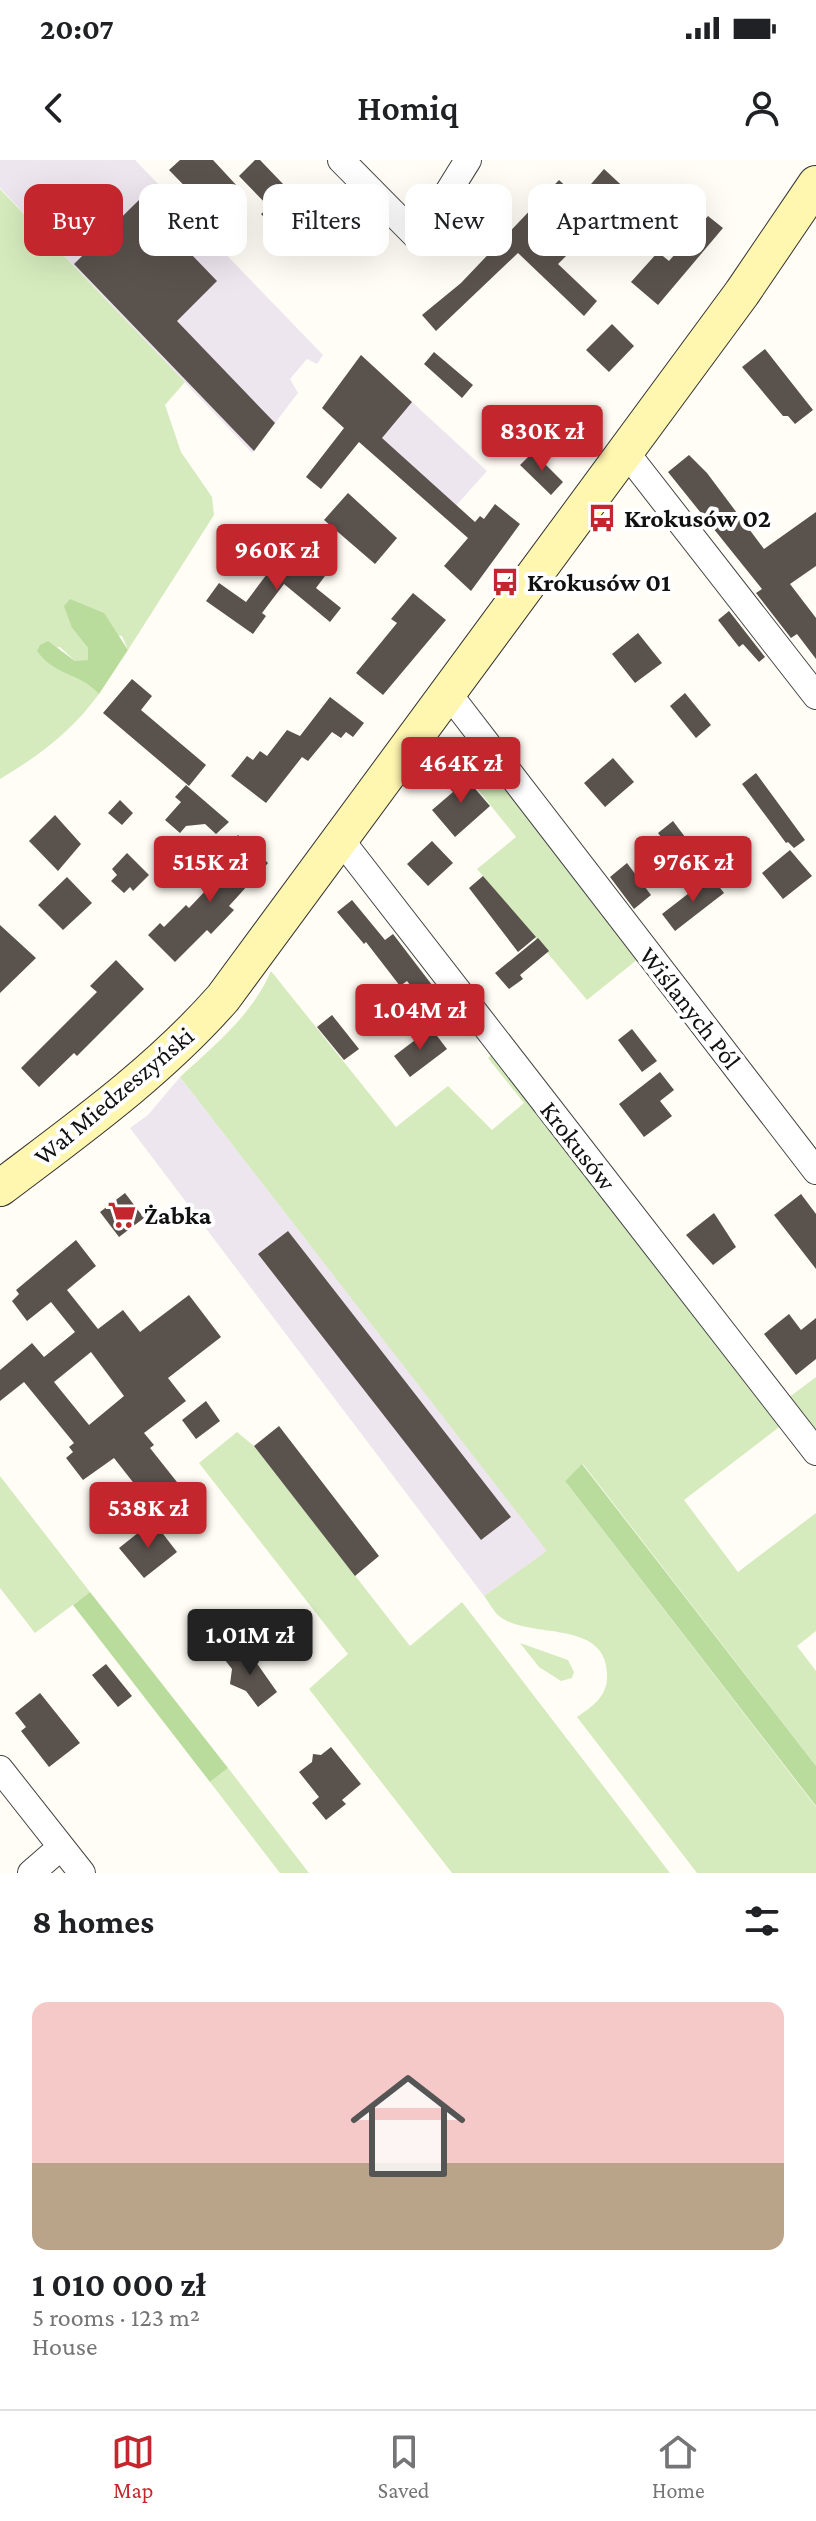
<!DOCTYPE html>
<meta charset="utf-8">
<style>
:root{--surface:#fff;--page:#f6f6f6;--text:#202124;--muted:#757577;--line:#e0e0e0;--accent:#c4262e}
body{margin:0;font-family:"Crimson Pro",serif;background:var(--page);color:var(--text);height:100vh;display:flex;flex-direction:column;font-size:30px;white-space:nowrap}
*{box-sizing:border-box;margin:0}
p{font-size:26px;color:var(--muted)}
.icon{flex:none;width:44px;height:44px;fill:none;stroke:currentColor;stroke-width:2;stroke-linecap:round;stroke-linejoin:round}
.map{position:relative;height:1713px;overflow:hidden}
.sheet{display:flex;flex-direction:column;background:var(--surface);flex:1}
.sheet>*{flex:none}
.hud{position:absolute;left:24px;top:24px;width:768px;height:72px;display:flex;gap:16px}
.price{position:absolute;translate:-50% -68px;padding:0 18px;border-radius:8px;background:var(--accent);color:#fff;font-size:26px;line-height:52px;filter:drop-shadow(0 2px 4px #0008)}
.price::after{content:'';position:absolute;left:50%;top:48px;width:24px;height:18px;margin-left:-12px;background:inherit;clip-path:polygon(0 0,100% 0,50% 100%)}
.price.selected{background:#222;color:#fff}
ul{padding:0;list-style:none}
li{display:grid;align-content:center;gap:16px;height:424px;padding:0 32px}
li span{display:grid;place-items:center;height:248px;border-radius:16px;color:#555}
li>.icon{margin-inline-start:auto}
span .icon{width:144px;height:144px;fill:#fffc;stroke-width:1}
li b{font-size:34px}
h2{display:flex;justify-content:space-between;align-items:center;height:96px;padding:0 32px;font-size:34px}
.tag{padding:0 28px;border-radius:16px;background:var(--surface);box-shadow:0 8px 32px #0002;font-size:28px;line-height:72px}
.tag.selected{background:var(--accent);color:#fff}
.status{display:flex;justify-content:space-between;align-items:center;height:56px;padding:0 40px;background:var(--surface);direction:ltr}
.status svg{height:22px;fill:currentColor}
header{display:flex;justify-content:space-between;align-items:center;height:104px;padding:0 32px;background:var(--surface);font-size:36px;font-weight:600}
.dock{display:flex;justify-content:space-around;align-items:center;height:112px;border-top:2px solid var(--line);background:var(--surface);font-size:22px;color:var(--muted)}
.dock a{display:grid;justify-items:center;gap:4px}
.dock .selected{color:var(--accent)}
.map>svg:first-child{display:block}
.industrial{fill:#eee6ef}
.green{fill:#d5ebbd}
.forest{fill:#b9dc9c}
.building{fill:#5a524d;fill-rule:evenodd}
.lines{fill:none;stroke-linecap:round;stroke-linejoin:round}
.minor-casing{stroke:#444;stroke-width:28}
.secondary-casing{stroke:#333;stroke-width:38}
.minor{stroke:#fff;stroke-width:26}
.secondary{stroke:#fff6b0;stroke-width:36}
.labels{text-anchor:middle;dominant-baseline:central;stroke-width:8;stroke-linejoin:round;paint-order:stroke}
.poi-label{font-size:26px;font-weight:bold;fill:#111;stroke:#fff;text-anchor:start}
.street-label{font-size:26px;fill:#111;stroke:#fff}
</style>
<div class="status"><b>20:07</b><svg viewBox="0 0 49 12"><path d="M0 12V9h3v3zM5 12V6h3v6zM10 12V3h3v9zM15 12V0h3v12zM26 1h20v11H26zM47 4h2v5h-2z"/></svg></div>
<header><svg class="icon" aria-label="back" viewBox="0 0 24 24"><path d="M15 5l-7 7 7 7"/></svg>Homiq<svg class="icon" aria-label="person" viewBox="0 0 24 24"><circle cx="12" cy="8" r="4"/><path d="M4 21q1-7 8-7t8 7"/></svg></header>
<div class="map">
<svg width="816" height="1713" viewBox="0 0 816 1713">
<rect width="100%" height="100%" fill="#fffdf5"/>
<!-- industrial -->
<path class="industrial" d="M0 0H135L323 195 317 204 307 199 290 219 298 233 252 293 0 28Z
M361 195 487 311 445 358 322 248Z
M180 917 548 1391 484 1436 130 968 148 955Z"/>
<!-- green -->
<path class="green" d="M0 29 185 222 165 245 181 292 212 337 214 355 128 490 122 476 72 468 88 488V501H75L60 487 38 491C56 517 78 512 99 534 71 572 40 595 0 619Z
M472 587 638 799 587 840 477 709 516 677 447 591Z
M271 811 396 967 448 926 492 970 524 943 488 898 496 891 787 1261 684 1340 738 1412 816 1353V1471L797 1486 816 1511V1606L583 1304 565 1321 816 1647V1713H697L577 1557C594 1545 608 1536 607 1514 606 1458 528 1480 499 1456 493 1451 489 1442 484 1436L547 1391 180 917C215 885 252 855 271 811Z
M816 1217V1273L788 1238Z
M237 1272 254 1286 410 1486 462 1442 670 1713H452L309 1529 348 1494 199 1303Z
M0 1316 90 1432 35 1473 0 1428Z
M520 1483 568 1500 574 1512 572 1518 561 1521 539 1507Z
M228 1608 309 1713H280L210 1622Z"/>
<!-- forest -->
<path class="forest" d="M70 439 104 453 128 490 99 534C78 512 56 517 37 491L40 485 48 481 75 501 88 500V488L72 468 64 446Z
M582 1304 816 1606V1646L565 1321Z
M90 1432 228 1608 210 1622 73 1445Z"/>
<!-- building -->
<path class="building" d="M180 0H213L238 27 210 52 169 10Z
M255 0H260L307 49 281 75 261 54 269 47 239 16Z
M604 9 631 34 618 49 627 57 614 71 579 38Z
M559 20 573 33 546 61 575 87 558 104 597 141 584 156 518 93 436 171 422 155 461 123Z
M139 40 217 121 177 161 275 263 254 291 74 104Z
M708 56 723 68 658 145 631 122 658 92 669 101Z
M612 164 634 186 609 212 586 190Z
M765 189 813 250 795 264 788 256H783L742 207Z
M434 192 473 225 462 238 424 204Z
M361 195 412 242 382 278 475 362 480 356 484 359 495 344 520 364 471 431 444 406 468 378 359 282 321 329 306 317 344 268 322 248Z
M533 292 563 322 551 335 520 305Z
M689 295 707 313 764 389 816 352V406L790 424 816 458V499L797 474 791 478 756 433 762 429 668 312Z
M348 333 397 378 375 404 324 360Z
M297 387 328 412 316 428 341 448 330 462 284 424 262 453 266 456 253 474 206 441 219 423 246 442 276 402 282 406Z
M413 433 446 460 383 535 356 513 397 463 391 459Z
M729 451 765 497 759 502 743 484 739 487 718 460Z
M638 473 662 503 635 523 612 494Z
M132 519 152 536 141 550 206 605 189 626 103 553Z
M685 533 711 565 696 578 670 546Z
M330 537 364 563 353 577 346 572 341 578 332 572 308 601 302 597 266 643 231 616 247 596 253 600 260 591 267 596 287 570 300 576Z
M613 598 634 622 605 647 584 623Z
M459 610 490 646 455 677 432 650 453 632 447 625Z
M756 613 805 680 794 688 788 682 786 683 742 624Z
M186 625 229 662 216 674 205 664 186 666 180 673 165 660 181 642 175 637Z
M120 640 133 653 122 665 108 653Z
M55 655 81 684 58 711 29 681Z
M673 661 712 713 697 724 658 673Z
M238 675 268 703 229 746 234 750 211 774 207 770 175 802 148 775 160 763 164 767 186 745 189 748 209 727 215 732 239 705 224 691Z
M432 681 453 703 428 726 407 704Z
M167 684 185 700 173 713 155 697Z
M790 690 812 716 783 739 762 713Z
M127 693 149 715 133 731 130 727 124 733 111 721 117 715 112 709Z
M627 703 651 735 634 749 610 717Z
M483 716 536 777 518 792 469 728Z
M711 716 724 733 675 771 662 754Z
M67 717 92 743 63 770 38 745Z
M352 740 385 780 393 774 442 838 428 848 407 821 400 826 366 782 364 784 337 752Z
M0 765 36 798 0 833Z
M538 778 549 791 520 815 523 819 509 829 495 813Z
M116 800 144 829 77 896 74 893 39 927 21 908 97 832 90 826Z
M332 855 359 889 344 900 317 867Z
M431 868 447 889 410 917 394 896Z
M632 869 657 901 642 912 618 880Z
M660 912 674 930 660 941 672 956 644 977 619 944Z
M125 1033 144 1058 119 1077 100 1052Z
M801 1034 816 1054V1109L774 1055Z
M714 1053 736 1087 713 1105 686 1075Z
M288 1071 511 1357 481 1380 258 1094Z
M76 1080 96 1106 67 1130 98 1169 123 1150 140 1172 189 1135 221 1177 168 1218 186 1241 144 1273 154 1285 150 1288 192 1341 165 1363 114 1298 83 1320 66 1298 73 1292 69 1287 74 1283 24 1222 0 1241V1210L32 1183 44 1197 75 1172 51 1142 27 1161 12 1141 19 1134 16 1130ZM91 1192 124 1236 89 1265 54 1222Z
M789 1154 801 1170 816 1158V1199L796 1215 764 1174Z
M206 1241 220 1261 196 1279 182 1260Z
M279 1266 379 1396 355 1416 254 1286Z
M153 1361 177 1392 144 1418 119 1388Z
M244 1485 277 1532 258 1547 246 1531 230 1524 232 1509 225 1500Z
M106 1504 132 1536 118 1547 92 1515Z
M40 1533 80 1583 49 1607 21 1571 26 1567 15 1553Z
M331 1587 361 1624 342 1640 346 1644 326 1660 312 1643 319 1637 299 1612 312 1602 313 1594 321 1595Z"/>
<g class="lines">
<defs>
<path id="minor" d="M341 0 419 79 468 0
M625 291 816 536
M448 533 816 1011
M341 680 816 1292
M0 1609 82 1713
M31 1713 61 1687"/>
<path id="secondary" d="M0 1028C78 969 158 912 223 838L742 133 816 24"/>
</defs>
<!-- minor casing -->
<use href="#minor" class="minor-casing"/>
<!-- secondary casing -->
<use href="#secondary" class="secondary-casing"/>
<!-- minor -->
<use href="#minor" class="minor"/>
<!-- secondary -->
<use href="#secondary" class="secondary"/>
</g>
<!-- icons -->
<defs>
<symbol id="bus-bare" viewBox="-9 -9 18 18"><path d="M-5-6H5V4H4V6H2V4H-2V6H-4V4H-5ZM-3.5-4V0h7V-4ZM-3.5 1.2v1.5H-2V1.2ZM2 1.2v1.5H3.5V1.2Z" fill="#c4262e" stroke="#fff" stroke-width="2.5" paint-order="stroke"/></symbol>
<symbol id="supermarket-bare" viewBox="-9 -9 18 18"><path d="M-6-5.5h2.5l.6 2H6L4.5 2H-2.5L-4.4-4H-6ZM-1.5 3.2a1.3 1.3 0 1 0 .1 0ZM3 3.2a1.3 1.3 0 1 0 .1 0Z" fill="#c4262e" stroke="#fff" stroke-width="2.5" paint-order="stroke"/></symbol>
</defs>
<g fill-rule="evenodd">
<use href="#bus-bare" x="582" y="338" width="40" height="40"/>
<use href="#bus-bare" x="485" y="402" width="40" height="40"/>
<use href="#supermarket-bare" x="102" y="1035" width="40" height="40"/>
</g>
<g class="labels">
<!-- poi labels -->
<g class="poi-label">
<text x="624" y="358">Krokusów 02</text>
<text x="527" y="422">Krokusów 01</text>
<text x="144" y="1055">Żabka</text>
</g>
<!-- street labels -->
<g class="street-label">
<text transform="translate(690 848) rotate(52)">Wiślanych Pól</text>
<text transform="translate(114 936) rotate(-40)">Wał Miedzeszyński</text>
<text transform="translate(578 986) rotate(52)">Krokusów</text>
</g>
</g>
</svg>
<b class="price" style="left:542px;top:313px">830K zł</b>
<b class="price" style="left:277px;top:432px">960K zł</b>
<b class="price" style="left:461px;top:645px">464K zł</b>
<b class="price" style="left:210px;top:744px">515K zł</b>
<b class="price" style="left:693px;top:744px">976K zł</b>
<b class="price" style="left:420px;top:892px">1.04M zł</b>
<b class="price" style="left:148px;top:1390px">538K zł</b>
<b class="price selected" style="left:250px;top:1517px">1.01M zł</b>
<div class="hud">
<a class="tag selected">Buy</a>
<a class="tag">Rent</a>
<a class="tag">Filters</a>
<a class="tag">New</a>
<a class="tag">Apartment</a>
</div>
</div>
<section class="sheet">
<h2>8 homes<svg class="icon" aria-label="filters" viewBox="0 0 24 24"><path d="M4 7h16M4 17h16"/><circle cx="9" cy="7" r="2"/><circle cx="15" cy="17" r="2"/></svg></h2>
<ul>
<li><span style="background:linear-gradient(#f6c9c9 65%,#b9a48a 0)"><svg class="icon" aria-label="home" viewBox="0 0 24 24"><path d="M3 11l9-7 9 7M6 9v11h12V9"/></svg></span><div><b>1 010 000 zł</b><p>5 rooms · 123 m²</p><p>House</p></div></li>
</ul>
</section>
<nav class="dock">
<a class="selected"><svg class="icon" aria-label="map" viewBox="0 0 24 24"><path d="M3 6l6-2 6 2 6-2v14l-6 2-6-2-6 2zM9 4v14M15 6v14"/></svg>Map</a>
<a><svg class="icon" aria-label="saved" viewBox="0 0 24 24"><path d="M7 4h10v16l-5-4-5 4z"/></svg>Saved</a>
<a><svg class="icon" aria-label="home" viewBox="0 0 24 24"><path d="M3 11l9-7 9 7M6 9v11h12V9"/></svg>Home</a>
</nav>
